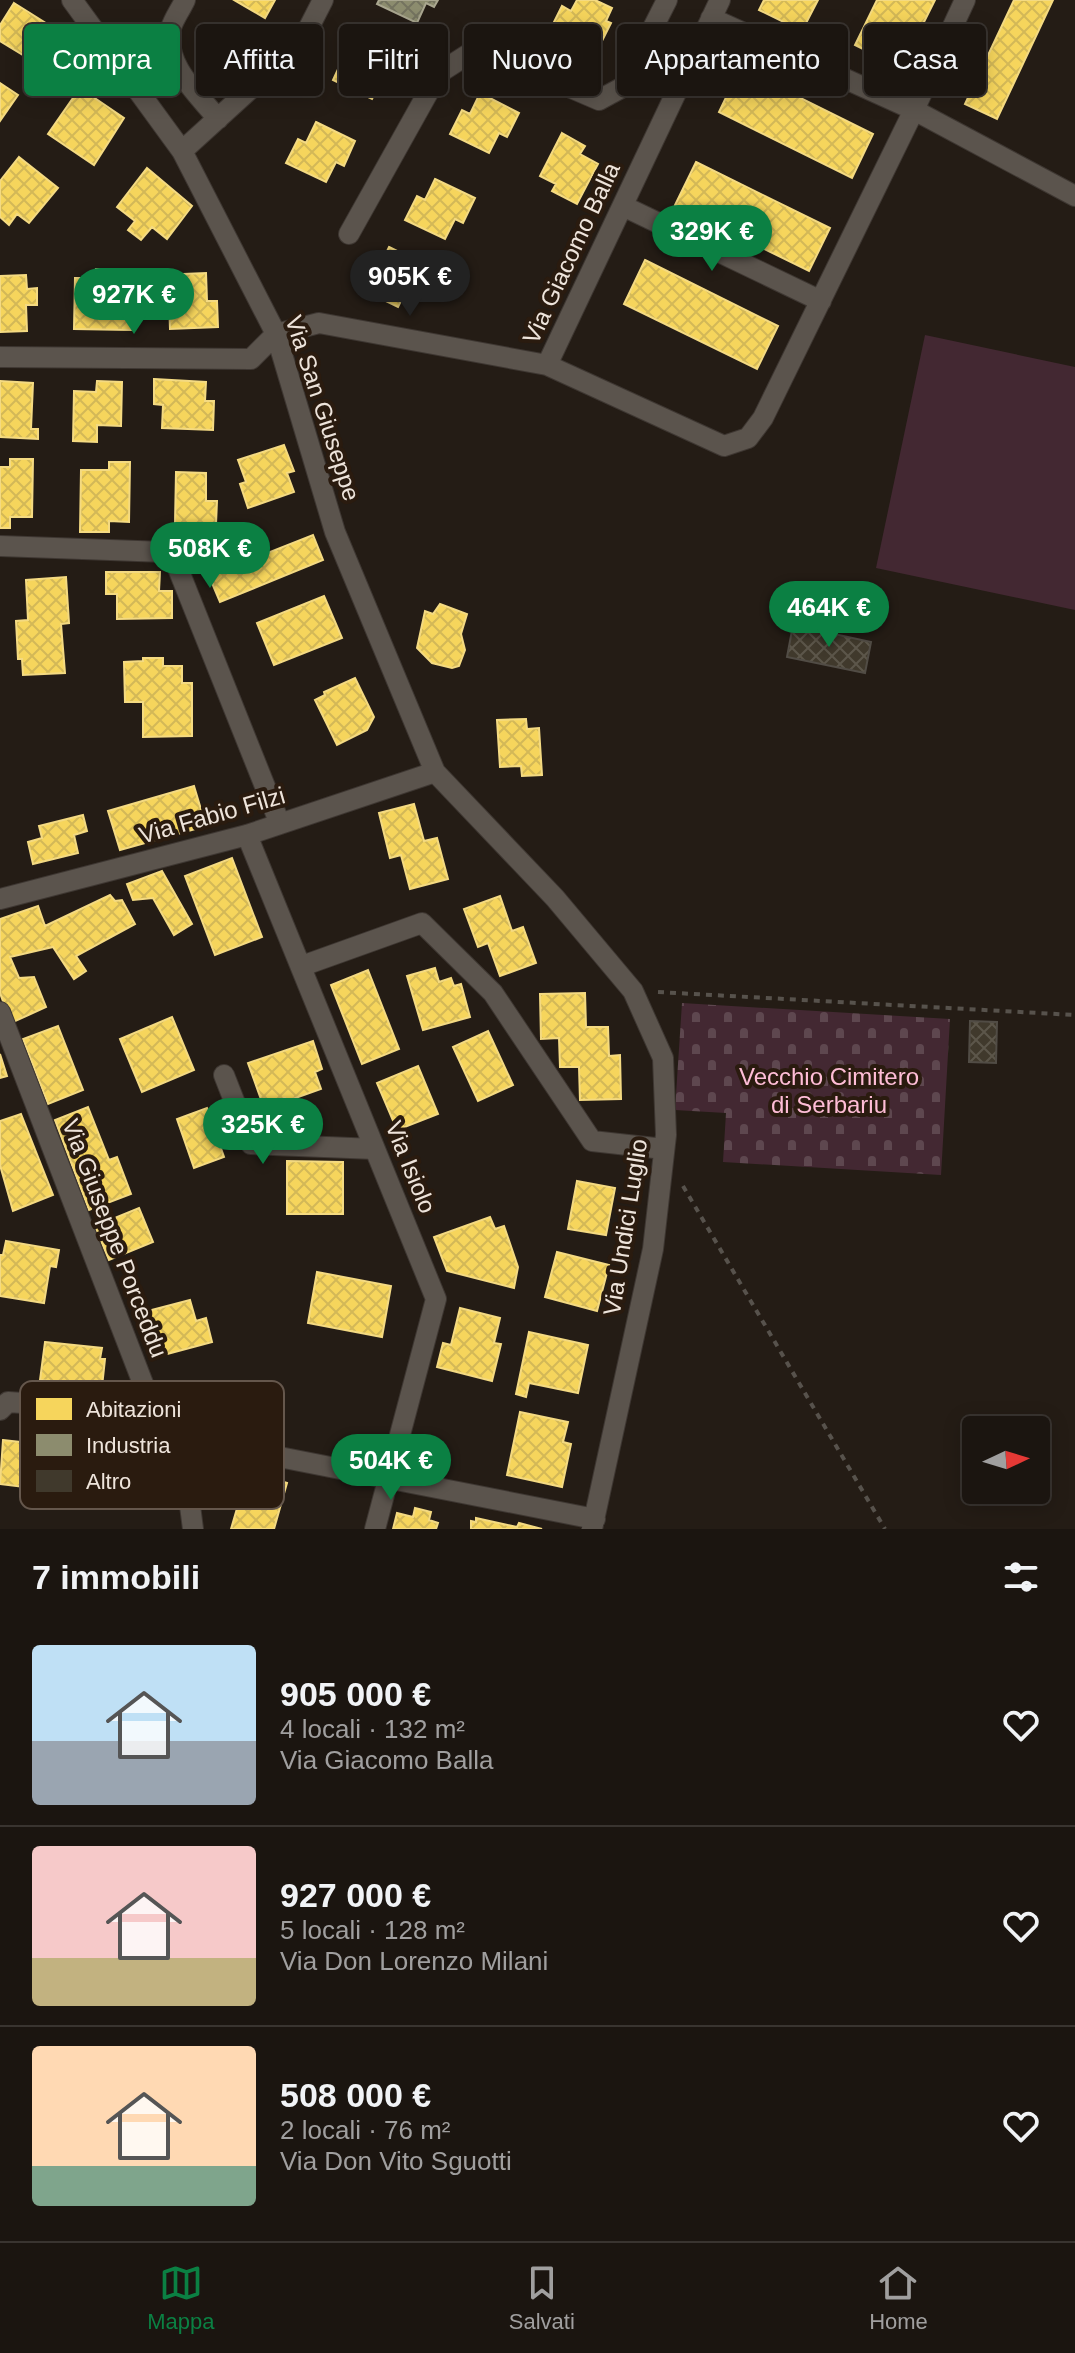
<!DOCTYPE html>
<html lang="it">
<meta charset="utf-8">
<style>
:root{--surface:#1b1510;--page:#28221e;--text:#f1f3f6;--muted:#a09f9f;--line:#393430;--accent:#0b8043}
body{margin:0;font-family:Helvetica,sans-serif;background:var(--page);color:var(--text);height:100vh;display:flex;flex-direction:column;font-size:30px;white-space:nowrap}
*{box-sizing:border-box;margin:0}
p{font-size:26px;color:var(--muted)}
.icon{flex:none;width:44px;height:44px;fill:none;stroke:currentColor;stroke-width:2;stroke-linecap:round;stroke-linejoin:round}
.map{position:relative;height:1529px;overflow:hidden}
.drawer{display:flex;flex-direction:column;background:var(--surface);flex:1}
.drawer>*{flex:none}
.guide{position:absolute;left:24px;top:24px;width:1028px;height:72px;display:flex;gap:16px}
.needle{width:52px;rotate:86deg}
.controls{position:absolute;left:962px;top:1416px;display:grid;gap:16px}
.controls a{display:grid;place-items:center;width:88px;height:88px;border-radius:8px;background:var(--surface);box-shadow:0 4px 20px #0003,0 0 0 2px var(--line);font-size:40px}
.price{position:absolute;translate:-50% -68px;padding:0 18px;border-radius:28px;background:var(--accent);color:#fff;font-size:26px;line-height:52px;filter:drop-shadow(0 2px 4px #0008)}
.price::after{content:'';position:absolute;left:50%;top:48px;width:24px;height:18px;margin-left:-12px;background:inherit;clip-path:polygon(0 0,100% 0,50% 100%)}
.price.selected{background:#222;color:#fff}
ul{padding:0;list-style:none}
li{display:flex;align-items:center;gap:24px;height:200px;padding:0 32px}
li+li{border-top:2px solid var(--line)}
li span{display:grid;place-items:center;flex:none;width:224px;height:160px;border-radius:8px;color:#555}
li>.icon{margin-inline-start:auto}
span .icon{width:96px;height:96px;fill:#fffc;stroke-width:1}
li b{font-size:34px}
h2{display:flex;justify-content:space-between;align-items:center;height:96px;padding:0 32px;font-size:34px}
.chip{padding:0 28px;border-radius:8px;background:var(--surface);box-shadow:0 4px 20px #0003,0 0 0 2px var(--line);font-size:28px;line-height:72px}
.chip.selected{background:var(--accent);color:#fff}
.dock{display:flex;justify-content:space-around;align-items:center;height:112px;border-top:2px solid var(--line);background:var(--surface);font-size:22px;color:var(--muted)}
.dock a{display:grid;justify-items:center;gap:4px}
.dock .selected{color:var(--accent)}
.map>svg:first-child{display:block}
.cemetery{fill:url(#cemetery-stones)}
.garden{fill:#432832}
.homes{fill:url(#homes-cross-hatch);stroke:#f4da82;stroke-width:2}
.industry{fill:url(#industry-cross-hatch);stroke:#a9a68f;stroke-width:2}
.building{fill:url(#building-cross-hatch);stroke:#514c45;stroke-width:2}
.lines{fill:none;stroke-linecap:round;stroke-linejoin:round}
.street-casing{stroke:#3e3732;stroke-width:22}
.path{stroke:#57524c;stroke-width:4;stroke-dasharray:6 6;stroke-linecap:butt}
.street{stroke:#5b544d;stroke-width:20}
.labels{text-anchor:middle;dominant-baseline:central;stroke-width:8;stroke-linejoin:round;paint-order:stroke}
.street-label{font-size:24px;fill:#eee4db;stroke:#2a1b0f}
.park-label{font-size:24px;fill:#febdd6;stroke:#2a1b0f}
.key{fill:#2a1b0f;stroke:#65574c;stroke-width:2}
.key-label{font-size:22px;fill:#eee4db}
</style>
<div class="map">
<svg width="1075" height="1529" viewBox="0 0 1075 1529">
<defs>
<pattern id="cemetery-stones" width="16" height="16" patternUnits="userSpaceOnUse" patternTransform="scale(2)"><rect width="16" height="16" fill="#432832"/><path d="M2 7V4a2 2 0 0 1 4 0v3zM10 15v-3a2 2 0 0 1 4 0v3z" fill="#5e474f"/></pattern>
<pattern id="homes-cross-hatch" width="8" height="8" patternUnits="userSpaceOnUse" patternTransform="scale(2)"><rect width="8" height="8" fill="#f6d55c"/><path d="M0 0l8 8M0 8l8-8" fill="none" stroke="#d3b857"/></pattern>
<pattern id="industry-cross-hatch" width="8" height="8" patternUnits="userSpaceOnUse" patternTransform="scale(2)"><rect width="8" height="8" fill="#8c8c6e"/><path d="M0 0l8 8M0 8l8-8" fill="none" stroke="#74735f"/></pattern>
<pattern id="building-cross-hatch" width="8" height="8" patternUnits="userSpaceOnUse" patternTransform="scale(2)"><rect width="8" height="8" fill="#40392c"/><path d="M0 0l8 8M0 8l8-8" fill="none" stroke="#5c564a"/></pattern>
</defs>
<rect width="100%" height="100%" fill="#241c15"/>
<!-- cemetery -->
<path class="cemetery" d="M682 1003 950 1019 941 1175 723 1162 726 1113 675 1110Z"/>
<!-- garden -->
<path class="garden" d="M925 335 1075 367V610L876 568Z"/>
<!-- homes -->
<path class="homes" d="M234 0H275L265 18Z
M577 0H595L612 8 606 21 611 23 594 57 548 34 562 6 571 11Z
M764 0H818L802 31 759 10Z
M877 0H935L901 68 855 45Z
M1014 0H1053L997 119 965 104Z
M14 3 49 25 35 47 51 57 44 68 0 41V25Z
M363 40 402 58 390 83 382 79 372 99 333 80 344 56 352 60Z
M740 68 873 134 852 178 719 112Z
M0 83 18 95 0 121Z
M80 88 124 118 94 165 48 134Z
M480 93 519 113 507 137 499 133 489 153 450 134 462 110 470 114Z
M316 122 355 141 344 166 336 162 326 182 286 163 298 139 306 143Z
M562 133 585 146 580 154 598 164 577 204 552 191 556 184 540 176Z
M19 157 58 188 29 223 17 214 9 225 0 217V181Z
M696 162 830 228 809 271 675 205Z
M147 168 192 206 167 239 152 227 141 240 128 230 135 221 117 207Z
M435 179 475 198 463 223 455 219 445 239 405 220 417 196 425 200Z
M389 247 428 266 416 291 408 287 398 307 359 288 371 264 379 268Z
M645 260 778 326 757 369 624 304Z
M96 269 121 270 120 290H127V302L132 303 131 330 74 329 75 278H95Z
M206 273 207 301H217L218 327 170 329 169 302 160 303 159 275Z
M26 275 27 289 37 288V305H26L27 331 0 332V276Z
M154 379 206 382 205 401H214L213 430 162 428 163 405 154 404Z
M0 381 33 383 31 429H38V439L0 437Z
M97 381 122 382 121 426 97 425V442L73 441 74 391 96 392Z
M284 445 294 471 287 473 294 492 248 508 240 484 246 482 238 460Z
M10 459H33L32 517H10V528H0V467H10Z
M109 462H130L129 522 109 521V532H80L81 470H109Z
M176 472 206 473V501H217L216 524 175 523Z
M313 535 323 560 220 602 209 576Z
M106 572H160L159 591H172V618L117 619V594H106Z
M66 577 69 623 61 624 65 673 23 675 22 659H18L16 621 28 620 26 580Z
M324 596 342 638 274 665 257 623Z
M440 604 467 614 461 634 465 650 459 666 452 668 432 663 417 648 425 611 433 614Z
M143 658H163V666H182V683H192V736L143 737V702H125L124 662 143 661Z
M355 678 374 717 367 730 337 745 315 700 325 695 324 692Z
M526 719 527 729 539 728 542 775 522 776 521 766 500 767 497 720Z
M194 786 206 826 120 850 108 811Z
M414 804 424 841 437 838 448 879 410 889 401 855 390 858 379 813Z
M83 815 87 831 74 835 78 853 33 864 28 842 42 838 39 826Z
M232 858 262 937 215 955 185 876Z
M162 871 192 924 174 935 153 898 133 900 127 884Z
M110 895 115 901 122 900 135 924 76 956 86 971 74 979 53 947 10 957 19 978 34 977 46 1007 11 1023 0 993V919L38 906 45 926Z
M500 896 512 931 523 927 536 963 500 976 488 943 478 947 464 909Z
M435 968 439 982 451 978 454 986 461 984 470 1017 423 1030 407 976Z
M368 970 399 1049 362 1064 331 985Z
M585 993 586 1027H608L609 1056 620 1055 621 1099 580 1100 579 1067H560L559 1038 541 1039 540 994Z
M172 1017 194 1070 142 1092 120 1039Z
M58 1026 83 1090 48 1104 23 1039Z
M488 1031 513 1085 478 1101 453 1047Z
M313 1041 322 1069 315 1072 321 1089 287 1101 285 1098 263 1105 248 1063Z
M0 1054 7 1076 0 1078Z
M418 1066 438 1114 397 1130 377 1083Z
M88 1107 109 1160 117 1157 131 1194 89 1210 55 1120Z
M207 1108 224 1157 194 1168 177 1119Z
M21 1114 53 1195 13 1211 0 1165V1121Z
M287 1161 343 1162V1214H287Z
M577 1181 615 1188 606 1235 568 1229Z
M139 1208 153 1242 109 1260 95 1226Z
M490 1217 495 1229 504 1226 518 1267 514 1288 447 1271 434 1237Z
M6 1241 59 1250 56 1267 50 1266 44 1303 0 1296V1255H3Z
M557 1252 609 1265 597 1311 545 1297Z
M317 1272 391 1286 382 1337 308 1323Z
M190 1300 196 1321 206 1318 212 1342 156 1357 144 1312Z
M460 1308 500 1318 494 1343 501 1344 492 1381 437 1367 443 1343 451 1345Z
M529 1332 588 1345 578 1393 529 1383 526 1397 516 1394Z
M45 1342 102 1348 100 1359H105L102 1387 40 1380Z
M520 1412 568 1422 563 1442 571 1444 562 1487 507 1475Z
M3 1440 46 1445 40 1489 0 1484Z
M248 1471 287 1483 274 1529H231Z
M415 1508 431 1512 429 1520 438 1523 436 1529H393L397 1513 413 1517Z
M476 1518 517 1527 519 1523 542 1529H471V1521L476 1522Z"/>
<!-- industry -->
<path class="industry" d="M379 0H438L434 7 426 3 417 23 377 4Z"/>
<!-- building -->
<path class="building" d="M793 625 871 642 865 673 787 657Z
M970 1021 997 1022 996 1063 969 1062Z"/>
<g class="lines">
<defs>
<path id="street" d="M72 0 182 151 276 334 335 532 435 772 555 898 633 991 663 1058 666 1135 653 1249 592 1529
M185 0C181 9 174 18 171 28 163 64 197 93 218 119
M711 18 914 110 1075 196
M182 151 301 43 323 0
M623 206 821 301
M349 234 439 73 467 55 499 57 599 100 623 87 667 0
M0 357 251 359 276 334 319 323 547 365 724 446 748 438 763 418 914 110 965 0
M547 365 720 0
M0 546 165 552 177 566 280 824
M247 835 436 1299 375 1529
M0 899 247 835 435 772
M302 966 422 923 493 993 592 1141 664 1149
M0 1012 154 1412 188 1490 193 1529
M224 1075 251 1144 375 1149
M0 1410 8 1402 154 1412
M188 1490 259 1453 595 1519"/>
</defs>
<!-- street casing -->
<use href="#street" class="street-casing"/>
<!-- path -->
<path class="path" d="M658 992 1075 1015
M683 1186 885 1529"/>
<!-- street -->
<use href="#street" class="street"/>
</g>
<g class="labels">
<!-- street labels -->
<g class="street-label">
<text transform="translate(571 253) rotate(-65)">Via Giacomo Balla</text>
<text transform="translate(323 408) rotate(72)">Via San Giuseppe</text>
<text transform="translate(212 815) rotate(-16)">Via Fabio Filzi</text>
<text transform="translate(411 1167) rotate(68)">Via Isiolo</text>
<text transform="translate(625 1227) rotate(-81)">Via Undici Luglio</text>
<text transform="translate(115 1238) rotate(69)">Via Giuseppe Porceddu</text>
</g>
<!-- park labels -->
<g class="park-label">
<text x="829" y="1076">Vecchio Cimitero<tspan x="829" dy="28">di Serbariu</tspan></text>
</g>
</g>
<!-- legend -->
<rect x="20" y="1381" width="264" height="128" rx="12" class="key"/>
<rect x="36" y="1398" width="36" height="22" fill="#f6d55c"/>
<rect x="36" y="1434" width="36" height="22" fill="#8c8c6e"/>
<rect x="36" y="1470" width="36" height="22" fill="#40392c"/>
<g class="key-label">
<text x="86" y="1417">Abitazioni</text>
<text x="86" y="1453">Industria</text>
<text x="86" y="1489">Altro</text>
</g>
</svg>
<div class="controls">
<a><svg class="needle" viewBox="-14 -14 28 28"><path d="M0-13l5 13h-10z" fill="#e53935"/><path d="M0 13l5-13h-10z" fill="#a09f9f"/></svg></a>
</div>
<b class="price" style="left:712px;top:273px">329K €</b>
<b class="price selected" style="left:410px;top:318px">905K €</b>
<b class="price" style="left:134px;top:336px">927K €</b>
<b class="price" style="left:210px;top:590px">508K €</b>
<b class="price" style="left:829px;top:649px">464K €</b>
<b class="price" style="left:263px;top:1166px">325K €</b>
<b class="price" style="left:391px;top:1502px">504K €</b>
<div class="guide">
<a class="chip selected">Compra</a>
<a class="chip">Affitta</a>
<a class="chip">Filtri</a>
<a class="chip">Nuovo</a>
<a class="chip">Appartamento</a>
<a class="chip">Casa</a>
</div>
</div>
<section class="drawer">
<h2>7 immobili<svg class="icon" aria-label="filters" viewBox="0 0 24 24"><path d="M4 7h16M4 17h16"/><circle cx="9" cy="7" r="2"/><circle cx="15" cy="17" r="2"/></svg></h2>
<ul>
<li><span style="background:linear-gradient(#bfe0f5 60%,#9aa5b1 0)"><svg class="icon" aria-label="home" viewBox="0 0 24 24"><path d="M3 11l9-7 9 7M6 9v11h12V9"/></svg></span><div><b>905 000 €</b><p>4 locali · 132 m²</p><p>Via Giacomo Balla</p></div><svg class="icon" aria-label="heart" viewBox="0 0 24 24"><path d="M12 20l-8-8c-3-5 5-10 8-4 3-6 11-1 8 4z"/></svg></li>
<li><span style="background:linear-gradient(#f6c9c9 70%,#c2b280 0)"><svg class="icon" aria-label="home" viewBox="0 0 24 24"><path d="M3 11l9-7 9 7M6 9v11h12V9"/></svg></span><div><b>927 000 €</b><p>5 locali · 128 m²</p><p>Via Don Lorenzo Milani</p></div><svg class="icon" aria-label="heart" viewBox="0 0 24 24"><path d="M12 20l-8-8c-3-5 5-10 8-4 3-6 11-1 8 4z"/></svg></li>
<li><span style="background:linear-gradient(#ffd9b3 75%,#7fa58c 0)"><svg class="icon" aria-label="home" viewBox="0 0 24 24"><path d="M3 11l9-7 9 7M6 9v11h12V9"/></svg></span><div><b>508 000 €</b><p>2 locali · 76 m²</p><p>Via Don Vito Sguotti</p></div><svg class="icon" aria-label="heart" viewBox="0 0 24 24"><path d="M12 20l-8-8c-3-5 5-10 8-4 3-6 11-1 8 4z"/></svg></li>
</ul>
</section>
<nav class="dock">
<a class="selected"><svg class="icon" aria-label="map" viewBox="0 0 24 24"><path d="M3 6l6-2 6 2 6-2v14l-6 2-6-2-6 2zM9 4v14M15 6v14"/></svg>Mappa</a>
<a><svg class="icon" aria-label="saved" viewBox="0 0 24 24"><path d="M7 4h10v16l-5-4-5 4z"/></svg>Salvati</a>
<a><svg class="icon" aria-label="home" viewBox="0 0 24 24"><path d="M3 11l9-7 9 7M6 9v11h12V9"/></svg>Home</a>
</nav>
